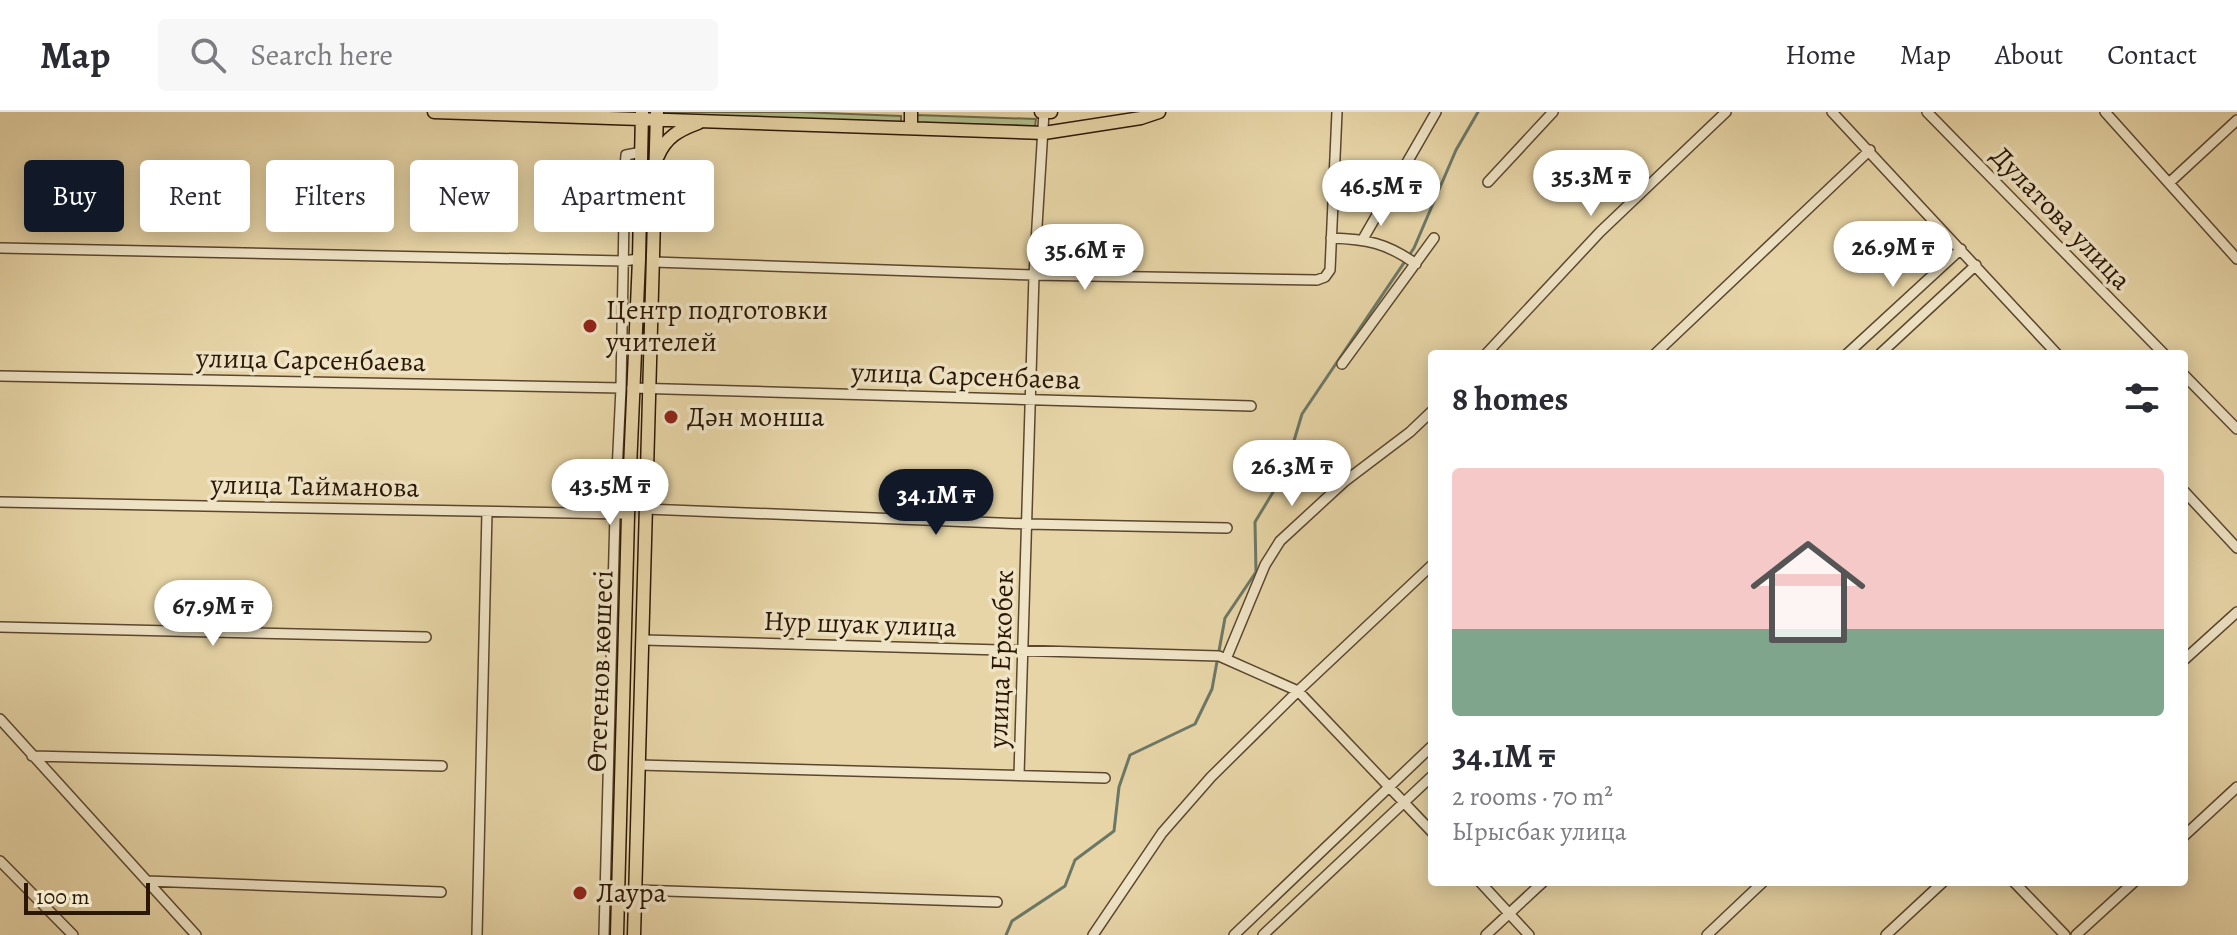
<!DOCTYPE html>
<meta charset="utf-8">
<style>
:root{--surface:#fff;--page:#f7f7f7;--text:#2b2b33;--muted:#7c7c81;--line:#e1e1e2;--accent:#111827}
body{margin:0;font-family:Alegreya,serif;background:var(--page);color:var(--text);height:100vh;display:flex;flex-direction:column;font-size:30px;white-space:nowrap}
*{box-sizing:border-box;margin:0}
p{font-size:26px;color:var(--muted)}
.icon{flex:none;width:44px;height:44px;fill:none;stroke:currentColor;stroke-width:2;stroke-linecap:round;stroke-linejoin:round}
.map{position:relative;flex:1;overflow:hidden}
.panel{position:absolute;left:1428px;top:238px;width:760px;height:536px;display:flex;flex-direction:column;background:var(--surface);border-radius:8px;box-shadow:0 4px 20px #0003}
.panel>*{flex:none}
.banner{position:absolute;left:24px;top:48px;width:760px;height:72px;display:flex;gap:16px}
.scale{position:absolute;left:24px;bottom:20px;width:126px;box-sizing:border-box;padding-left:8px;border:4px solid #2c1705;border-top:0;font-size:22px;line-height:28px;white-space:nowrap;color:#2c1705;-webkit-text-stroke:6px #efe4c6;paint-order:stroke}
.price{position:absolute;translate:-50% -68px;padding:0 18px;border-radius:28px;background:#fff;color:#222;font-size:26px;line-height:52px;filter:drop-shadow(0 2px 4px #0008)}
.price::after{content:'';position:absolute;left:50%;top:48px;width:24px;height:18px;margin-left:-12px;background:inherit;clip-path:polygon(0 0,100% 0,50% 100%)}
.price.on{background:var(--accent);color:#fff}
ul{padding:0;list-style:none}
li{display:grid;align-content:center;gap:16px;height:424px;padding:0 24px}
li+li{border-top:2px solid var(--line)}
li span{display:grid;place-items:center;height:248px;border-radius:8px;color:#555}
li>.icon{margin-inline-start:auto}
span .icon{width:144px;height:144px;fill:#fffc;stroke-width:1}
li b{font-size:34px}
h2{display:flex;justify-content:space-between;align-items:center;height:96px;padding:0 24px;font-size:34px}
.pill{padding:0 28px;border-radius:8px;background:var(--surface);box-shadow:0 4px 20px #0003;font-size:28px;line-height:72px}
.pill.on{background:var(--accent);color:#fff}
header{display:flex;align-items:center;gap:48px;box-sizing:border-box;height:112px;padding:0 40px;background:var(--surface);border-bottom:2px solid var(--line)}
header strong{font-size:38px}
nav{display:flex;gap:44px;margin-inline-start:auto;font-size:28px}
.search{width:560px;height:72px;background:var(--page);display:flex;align-items:center;gap:20px;box-sizing:border-box;padding:0 28px;border-radius:8px;color:var(--muted);font-size:30px}
.map>svg:first-child{display:block}
.green{fill:#b0be8b;stroke:#6e6a48;stroke-width:2}
.lines{fill:none;stroke-linecap:round;stroke-linejoin:round}
.stream{stroke:#6c7867;stroke-width:3}
.minor-casing{stroke:#5b462e;stroke-width:12}
.major-casing{stroke:#2c1705;stroke-width:15}
.minor{stroke:#efe4c6;stroke-width:9}
.major{stroke:#e7d5a7;stroke-width:12}
.poi-dot{fill:#8f2418;stroke:#efe4c6;stroke-width:3}
.labels{text-anchor:middle;dominant-baseline:central;stroke-width:7;stroke-linejoin:round;paint-order:stroke}
.street-label{font-size:28px;fill:#2c1705;stroke:#efe4c6}
.poi-label{font-size:28px;fill:#2c1705;stroke:#efe4c6;text-anchor:start}
</style>
<header>
<strong>Map</strong>
<div class="search"><svg class="icon" aria-label="search" viewBox="0 0 24 24"><circle cx="10" cy="10" r="6"/><path d="M15 15l6 6"/></svg>Search here</div>
<nav><a>Home</a><a>Map</a><a>About</a><a>Contact</a></nav>
</header>
<div class="map">
<svg width="2237" height="823" viewBox="0 0 2237 823">
<rect width="100%" height="100%" fill="#e7d5a7"/>
<filter id="stains"><feTurbulence type="fractalNoise" baseFrequency=".0025" numOctaves="4"/><feColorMatrix values="0 0 0 0 .2 0 0 0 0 .09 0 0 0 0 .02 0 0 0 .5 -.17"/></filter>
<radialGradient id="worn" r=".72"><stop offset=".6" stop-color="#630" stop-opacity="0"/><stop offset="1" stop-color="#630" stop-opacity=".3"/></radialGradient>
<!-- green -->
<path class="green" d="M665 0H799L901 4V12L665 4Z
M916 3 1036 7 1035 14 916 11Z"/>
<g class="lines">
<!-- stream -->
<path class="stream" d="M1006 823 1012 809 1065 774 1075 748 1114 719 1119 675 1130 643 1195 612 1212 577 1225 506 1256 460 1255 410 1284 362 1302 302 1414 136 1456 38 1478 0"/>
<defs>
<path id="minor" d="M1832 0 2057 242
M1927 0 2164 242
M2105 0 2237 147
M1488 70 1553 0
M2169 71 2237 8
M1331 126C1366 127 1387 131 1416 152
M1363 127 1436 0
M0 136 623 149 639 147
M654 150 1034 163 1317 168 1325 165 1330 158 1337 0
M1486 242 1600 120 1726 0
M1655 242 1870 38
M1847 242 1961 137
M1880 242 1976 153
M1342 252 1434 126
M2184 263 2237 317
M0 264 621 276
M632 276 1251 294
M2184 379 2237 436
M0 390 621 402
M646 397 1027 412 1227 416
M0 515 426 525
M644 528 1219 544 1298 579 1432 720
M1226 547 1265 453 1280 429 1344 370 1410 320 1432 299
M2184 548 2237 500
M0 607 196 823
M32 644 442 654
M639 653 1105 666
M1019 663 1034 163 1044 0
M2184 724 2237 675
M0 749 73 823
M147 769 441 780
M1480 770 1529 823
M2014 770 2065 823
M637 778 997 790
M477 823 487 400
M604 823 615 402 621 276 624 106C614 81 625 67 626 43L642 40
M1093 823 1162 721 1211 665 1298 579 1432 453
M1234 823 1432 634
M1263 823 1432 664
M1486 823 1543 770
M1707 823 1763 770
M1886 823 1943 770
M2076 823 2134 770"/>
<path id="major" d="M434 0 1044 21 1141 6 1159 0
M1041 0H1051
M911 16V0
M658 44C666 25 679 18 698 11
M617 823 628 403 639 147 642 0
M634 823 657 0"/>
</defs>
<!-- minor casing -->
<use href="#minor" class="minor-casing"/>
<!-- major casing -->
<use href="#major" class="major-casing"/>
<!-- minor -->
<use href="#minor" class="minor"/>
<!-- major -->
<use href="#major" class="major"/>
</g>
<!-- markers -->
<g class="poi-dot">
<circle cx="590" cy="214" r="8"/>
<circle cx="671" cy="305" r="8"/>
<circle cx="580" cy="781" r="8"/>
</g>
<g class="labels">
<!-- street labels -->
<g class="street-label">
<text transform="translate(2061 106) rotate(46)">Дулатова улица</text>
<text transform="translate(311 248) rotate(1)">улица Сарсенбаева</text>
<text transform="translate(966 264) rotate(2)">улица Сарсенбаева</text>
<text transform="translate(315 374) rotate(1)">улица Тайманова</text>
<text transform="translate(860 512) rotate(2)">Нур шуак улица</text>
<text transform="translate(1001 547) rotate(-88)">улица Еркобек</text>
<text transform="translate(600 559) rotate(-88)">Өтегенов көшесі</text>
</g>
<!-- poi labels -->
<g class="poi-label">
<text x="606" y="198">Центр подготовки<tspan x="606" dy="32">учителей</tspan></text>
<text x="687" y="305">Дән монша</text>
<text x="596" y="781">Лаура</text>
</g>
</g>
<rect width="100%" height="100%" filter="url(#stains)"/>
<rect width="100%" height="100%" fill="url(#worn)"/>
</svg>
<div class="scale">100 m</div>
<b class="price" style="left:1591px;top:106px">35.3M ₸</b>
<b class="price" style="left:1381px;top:116px">46.5M ₸</b>
<b class="price" style="left:1893px;top:177px">26.9M ₸</b>
<b class="price" style="left:1085px;top:180px">35.6M ₸</b>
<b class="price" style="left:1292px;top:396px">26.3M ₸</b>
<b class="price" style="left:610px;top:415px">43.5M ₸</b>
<b class="price on" style="left:936px;top:425px">34.1M ₸</b>
<b class="price" style="left:213px;top:536px">67.9M ₸</b>
<div class="banner">
<a class="pill on">Buy</a>
<a class="pill">Rent</a>
<a class="pill">Filters</a>
<a class="pill">New</a>
<a class="pill">Apartment</a>
</div>
<section class="panel">
<h2>8 homes<svg class="icon" aria-label="filters" viewBox="0 0 24 24"><path d="M4 7h16M4 17h16"/><circle cx="9" cy="7" r="2"/><circle cx="15" cy="17" r="2"/></svg></h2>
<ul>
<li><span style="background:linear-gradient(#f6c9c9 65%,#7fa58c 0)"><svg class="icon" aria-label="home" viewBox="0 0 24 24"><path d="M3 11l9-7 9 7M6 9v11h12V9"/></svg></span><div><b>34.1M ₸</b><p>2 rooms · 70 m²</p><p>Ырысбак улица</p></div></li>
</ul>
</section>
</div>
